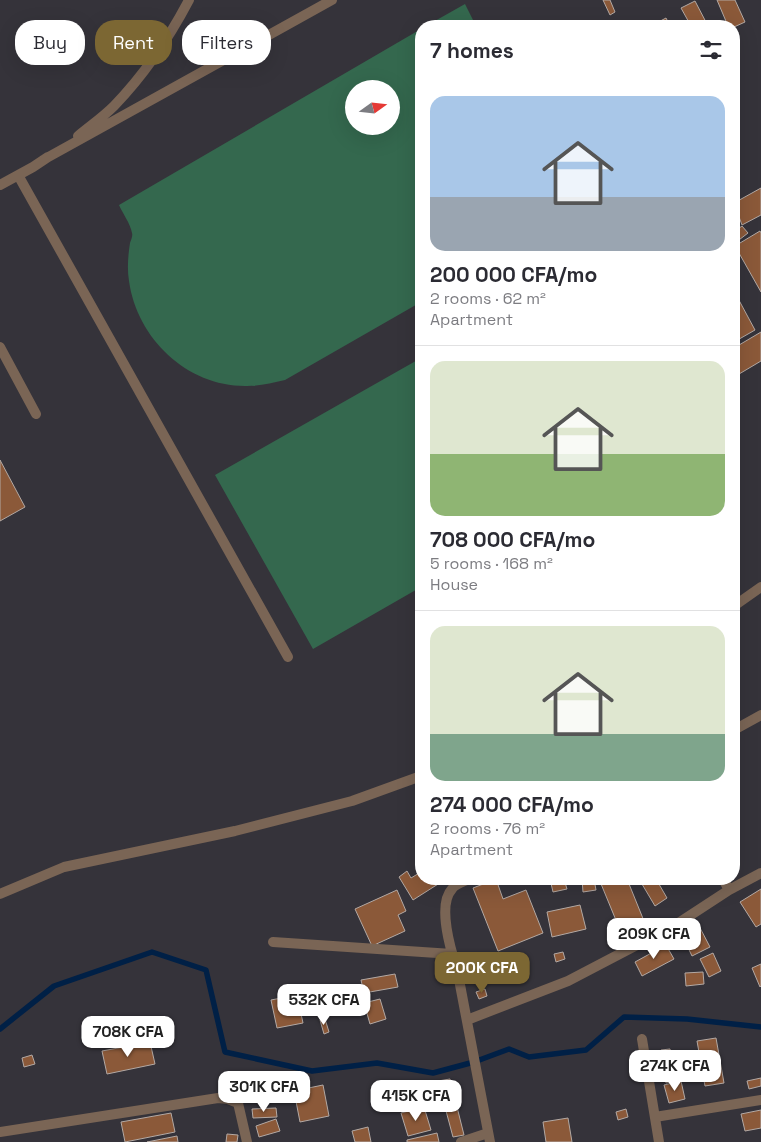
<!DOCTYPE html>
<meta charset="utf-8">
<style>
:root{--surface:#fff;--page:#f2f2f3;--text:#2b2b33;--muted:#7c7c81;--line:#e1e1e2;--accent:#7c6733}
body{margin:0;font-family:"Space Grotesk",sans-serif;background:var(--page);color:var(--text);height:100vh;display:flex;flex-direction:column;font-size:19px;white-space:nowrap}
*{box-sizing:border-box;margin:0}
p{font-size:16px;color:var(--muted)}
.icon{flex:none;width:28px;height:28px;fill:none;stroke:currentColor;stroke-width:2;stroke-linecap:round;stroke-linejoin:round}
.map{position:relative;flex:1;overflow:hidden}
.panel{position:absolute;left:415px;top:20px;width:325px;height:865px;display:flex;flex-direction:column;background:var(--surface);border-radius:20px;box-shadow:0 5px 20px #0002}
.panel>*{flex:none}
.top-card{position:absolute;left:15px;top:20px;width:325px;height:45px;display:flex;gap:10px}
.needle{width:32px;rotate:75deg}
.tools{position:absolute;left:345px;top:80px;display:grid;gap:10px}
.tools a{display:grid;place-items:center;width:55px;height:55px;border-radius:50%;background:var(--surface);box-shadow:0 5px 20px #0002;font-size:25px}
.price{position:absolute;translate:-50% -42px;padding:0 11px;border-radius:10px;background:#fff;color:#222;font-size:16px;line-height:32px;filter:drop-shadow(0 1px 2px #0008)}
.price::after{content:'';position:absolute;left:50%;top:30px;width:15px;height:11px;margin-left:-8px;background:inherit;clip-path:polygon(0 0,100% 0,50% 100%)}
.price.active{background:var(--accent);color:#fff}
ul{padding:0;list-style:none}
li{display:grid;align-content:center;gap:10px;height:265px;padding:0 15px}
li+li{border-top:1px solid var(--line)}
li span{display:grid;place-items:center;height:155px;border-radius:15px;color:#555}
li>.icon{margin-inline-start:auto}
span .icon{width:90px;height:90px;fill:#fffc;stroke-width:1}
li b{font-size:21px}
h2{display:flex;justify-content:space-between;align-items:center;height:60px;padding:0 15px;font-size:21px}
.pill{padding:0 18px;border-radius:20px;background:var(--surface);box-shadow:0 5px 20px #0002;font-size:18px;line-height:45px}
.pill.active{background:var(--accent);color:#fff}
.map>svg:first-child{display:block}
.green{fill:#34684e;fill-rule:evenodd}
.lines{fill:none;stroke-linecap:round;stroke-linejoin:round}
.stream{stroke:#002046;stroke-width:5.5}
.building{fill:#8b5939;stroke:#b3a9a4}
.lane{stroke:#7a6555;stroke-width:10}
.street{stroke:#7a6555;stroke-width:10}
</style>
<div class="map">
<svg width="761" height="1142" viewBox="0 0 761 1142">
<rect width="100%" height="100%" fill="#35333a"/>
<!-- green -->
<path class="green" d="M465 4 476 26H426Z
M421 29V302L285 380C272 383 260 386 247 386 188 387 137 339 129 281 127 269 128 256 130 243 131 240 133 236 132 233 130 223 123 214 119 205ZM354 89H391V126H354Z
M421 358V587L313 649 215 475Z"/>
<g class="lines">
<!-- stream -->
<path class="stream" d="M0 1029 54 986 152 952 206 970 225 1052 312 1071 377 1063 433 1073 474 1062 509 1049 529 1057 586 1050 624 1017 687 1019 761 1027"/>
</g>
<!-- building -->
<path class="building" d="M603 0H610L615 12 610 15Z
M717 0H735L745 22 734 27 728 26Z
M695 1 708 26H691L681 8Z
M666 18 670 26H651Z
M761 188V215L742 225 734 203Z
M742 226 748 233 735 243 734 232Z
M760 231 761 233V292L735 246Z
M734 291 755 330 734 342Z
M761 332V361L734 377V348Z
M0 460 25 507 0 521Z
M407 871 411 878 421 872V879H446L413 900 399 877Z
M496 879 503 899 526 890 543 933 498 951 473 888Z
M550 879H564L567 889 553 892Z
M582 879H594L596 890 583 892Z
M599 879H627L644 921 620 930Z
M639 879H656L667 898 655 906Z
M761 889V924L756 927 740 902Z
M397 890 406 911 398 915 405 931 372 946 355 909Z
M580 905 586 929 552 937 547 912Z
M698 924 710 947 692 956 681 933Z
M666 945 674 959 642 976 635 962Z
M563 952 565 959 556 962 554 954Z
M713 953 721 971 709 977 700 959Z
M761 964V986L760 987 752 968Z
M703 972 704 984 686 986 685 973Z
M395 974 398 987 364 993 361 980Z
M485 989 487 996 479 999 476 992Z
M297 995 303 1023 277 1028 271 1000Z
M380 999 386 1019 370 1024 364 1003Z
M325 1019 329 1032 324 1034 320 1020Z
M716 1038 724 1083 705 1086 697 1041Z
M150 1042 155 1064 107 1074 102 1051Z
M670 1049 676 1081 666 1083 661 1050Z
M32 1055 35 1064 24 1067 22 1058Z
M246 1072 292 1081 291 1089 245 1080Z
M761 1078V1086L749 1089 747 1081Z
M450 1079 464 1135 453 1137 438 1081Z
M681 1081 685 1099 669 1103 664 1085Z
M432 1084 435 1100 398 1107 395 1091Z
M323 1085 329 1116 300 1122 294 1091Z
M424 1107 431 1130 408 1136 401 1113Z
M276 1108 277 1117 253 1118 252 1109Z
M626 1109 628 1117 618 1120 616 1112Z
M761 1110V1128L745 1131 741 1114Z
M171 1113 175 1132 125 1142 121 1122Z
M568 1118 572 1142H546L543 1122Z
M276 1119 280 1131 259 1137 256 1126Z
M368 1127 371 1142H355L352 1131Z
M437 1133 439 1142H407V1140Z
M227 1134 238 1135 237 1142H226Z
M177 1136 178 1142H147Z"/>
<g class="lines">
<!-- lane -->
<path class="lane" d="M0 347 36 414
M734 606 761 587
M0 894 64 867 235 831 352 801 421 776"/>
<!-- street -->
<path class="street" d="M78 136C90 126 103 117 114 106 144 75 169 38 189 0
M43 160 332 0
M18 175 288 657
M0 185 33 167 48 157
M734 730 761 715
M469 879C463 882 455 884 452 889 437 905 451 951 457 969L490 1142
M723 879 729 890
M273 942 452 954
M467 1020 568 981 677 924 729 890 761 873
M642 1039 659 1142
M655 1117 761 1100
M0 1132 218 1098 228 1099 238 1103 247 1142
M461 1142 488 1133"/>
</g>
</svg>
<div class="tools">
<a><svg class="needle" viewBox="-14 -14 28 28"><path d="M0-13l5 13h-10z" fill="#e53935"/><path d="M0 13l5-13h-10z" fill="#7c7c81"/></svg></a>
</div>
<b class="price" style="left:654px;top:960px">209K CFA</b>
<b class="price active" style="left:482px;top:994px">200K CFA</b>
<b class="price" style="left:324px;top:1026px">532K CFA</b>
<b class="price" style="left:128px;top:1058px">708K CFA</b>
<b class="price" style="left:675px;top:1092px">274K CFA</b>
<b class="price" style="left:264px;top:1113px">301K CFA</b>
<b class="price" style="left:416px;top:1122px">415K CFA</b>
<div class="top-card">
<a class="pill">Buy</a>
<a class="pill active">Rent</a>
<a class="pill">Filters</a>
</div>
<section class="panel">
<h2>7 homes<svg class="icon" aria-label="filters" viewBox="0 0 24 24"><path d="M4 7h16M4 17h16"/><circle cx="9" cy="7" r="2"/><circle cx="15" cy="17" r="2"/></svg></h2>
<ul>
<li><span style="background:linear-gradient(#a9c7e8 65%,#9aa5b1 0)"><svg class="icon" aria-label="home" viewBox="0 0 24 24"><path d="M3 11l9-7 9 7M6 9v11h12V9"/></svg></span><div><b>200 000 CFA/mo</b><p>2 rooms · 62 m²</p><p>Apartment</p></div></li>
<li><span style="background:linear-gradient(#dfe7d0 60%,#8fb573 0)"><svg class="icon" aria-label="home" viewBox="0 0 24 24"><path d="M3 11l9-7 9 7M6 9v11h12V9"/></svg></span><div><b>708 000 CFA/mo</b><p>5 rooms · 168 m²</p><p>House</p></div></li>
<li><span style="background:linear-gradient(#dfe7d0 70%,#7fa58c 0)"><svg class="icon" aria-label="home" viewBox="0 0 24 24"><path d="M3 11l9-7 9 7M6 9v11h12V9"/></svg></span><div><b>274 000 CFA/mo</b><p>2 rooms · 76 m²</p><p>Apartment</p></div></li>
</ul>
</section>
</div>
